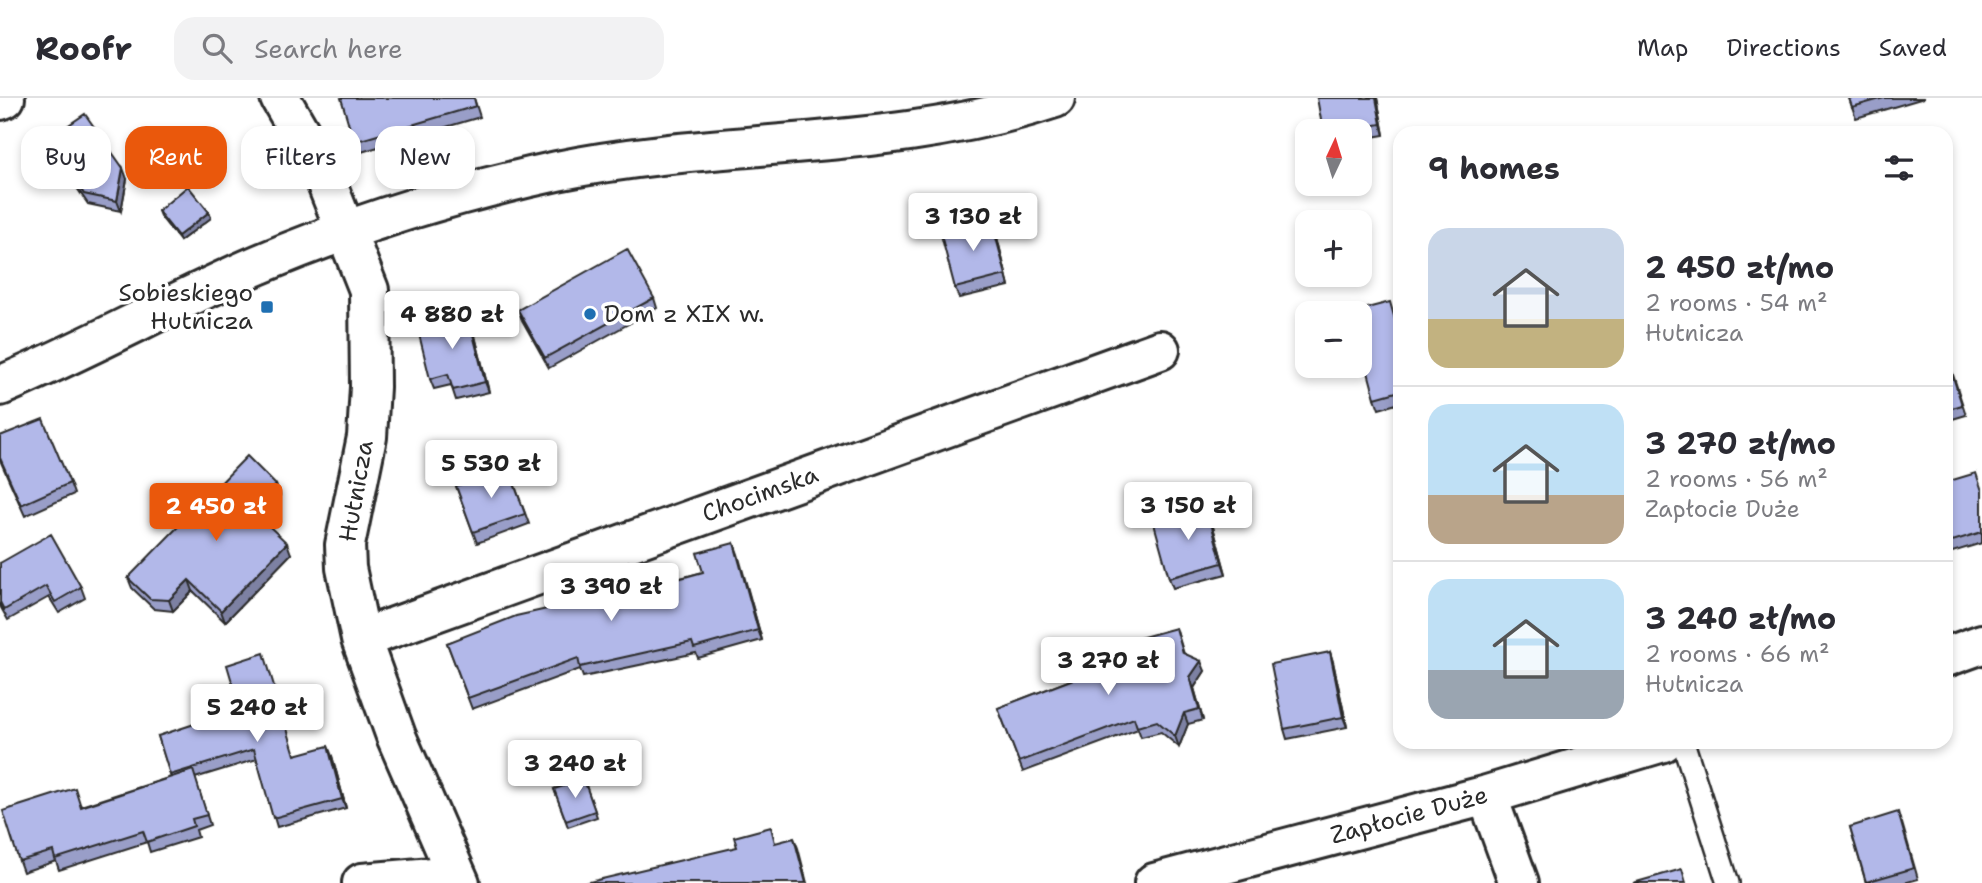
<!DOCTYPE html>
<meta charset="utf-8">
<style>
:root{--surface:#fff;--page:#f2f2f3;--text:#2b2b33;--muted:#7c7c81;--line:#e1e1e2;--accent:#ea580c}
body{margin:0;font-family:"Shantell Sans",sans-serif;background:var(--page);color:var(--text);height:100vh;display:flex;flex-direction:column;font-size:26px;white-space:nowrap}
*{box-sizing:border-box;margin:0}
p{font-size:23px;color:var(--muted)}
.icon{flex:none;width:38px;height:38px;fill:none;stroke:currentColor;stroke-width:2;stroke-linecap:round;stroke-linejoin:round}
.map{position:relative;flex:1;overflow:hidden}
.side{position:absolute;left:1393px;top:28px;width:560px;height:623px;display:flex;flex-direction:column;background:var(--surface);border-radius:21px;box-shadow:0 4px 10px #0003}
.side>*{flex:none}
.top-card{position:absolute;left:21px;top:28px;width:665px;height:63px;display:flex;gap:14px}
.needle{width:46px;rotate:4deg}
.buttons{position:absolute;left:1295px;top:21px;display:grid;gap:14px}
.buttons a{display:grid;place-items:center;width:77px;height:77px;border-radius:14px;background:var(--surface);box-shadow:0 4px 10px #0003;font-size:35px}
.price{position:absolute;translate:-50% -60px;padding:0 16px;border-radius:7px;background:#fff;color:#222;font-size:23px;line-height:46px;filter:drop-shadow(0 2px 4px #0008)}
.price::after{content:'';position:absolute;left:50%;top:42px;width:21px;height:16px;margin-left:-10px;background:inherit;clip-path:polygon(0 0,100% 0,50% 100%)}
.price.current{background:var(--accent);color:#fff}
ul{padding:0;list-style:none}
li{display:flex;align-items:center;gap:21px;height:175px;padding:0 35px}
li+li{border-top:2px solid var(--line)}
li span{display:grid;place-items:center;flex:none;width:196px;height:140px;border-radius:21px;color:#555}
li>.icon{margin-inline-start:auto}
span .icon{width:84px;height:84px;fill:#fffc;stroke-width:1}
li b{font-size:30px}
h2{display:flex;justify-content:space-between;align-items:center;height:84px;padding:0 35px;font-size:30px}
.chip{padding:0 24px;border-radius:21px;background:var(--surface);box-shadow:0 4px 10px #0003;font-size:24px;line-height:63px}
.chip.current{background:var(--accent);color:#fff}
header{display:flex;align-items:center;gap:42px;box-sizing:border-box;height:98px;padding:0 35px;background:var(--surface);border-bottom:2px solid var(--line)}
header strong{font-size:33px}
nav{display:flex;gap:38px;margin-inline-start:auto;font-size:24px}
.search{width:490px;height:63px;background:var(--page);display:flex;align-items:center;gap:18px;box-sizing:border-box;padding:0 24px;border-radius:21px;color:var(--muted);font-size:26px}
.map>svg:first-child{display:block}
.lines{fill:none;stroke-linecap:round;stroke-linejoin:round}
.service-casing{stroke:#2b2b2b;stroke-width:26}
.minor-casing{stroke:#2b2b2b;stroke-width:44}
.tertiary-casing{stroke:#2b2b2b;stroke-width:44}
.service{stroke:#fff;stroke-width:21}
.minor{stroke:#fff;stroke-width:38}
.tertiary{stroke:#fff;stroke-width:38}
.wall{fill:#999ec8;stroke:#2b2b2b;stroke-width:2}
.shaded-wall{fill:#7d81a3;stroke:#2b2b2b;stroke-width:2}
.building{fill:#b2b8e9;stroke:#2b2b2b;stroke-width:2}
.poi-dot{fill:#1f6fb2;stroke:#fff;stroke-width:2.5}
.labels{text-anchor:middle;dominant-baseline:central;stroke-width:7;stroke-linejoin:round;paint-order:stroke}
.poi-label{font-size:24px;fill:#2b2b2b;stroke:#fff;text-anchor:end}
.street-label{font-size:24px;fill:#2b2b2b;stroke:#fff}
</style>
<header>
<strong>Roofr</strong>
<div class="search"><svg class="icon" aria-label="search" viewBox="0 0 24 24"><circle cx="10" cy="10" r="6"/><path d="M15 15l6 6"/></svg>Search here</div>
<nav><a>Map</a><a>Directions</a><a>Saved</a></nav>
</header>
<div class="map">
<svg width="1982" height="785" viewBox="0 0 1982 785">
<rect width="100%" height="100%" fill="#fff"/>
<filter id="ink" filterUnits="userSpaceOnUse"><feTurbulence type="fractalNoise" baseFrequency=".0143" numOctaves="2"/><feDisplacementMap in="SourceGraphic" scale="14" xChannelSelector="R" yChannelSelector="G"/><feConvolveMatrix kernelMatrix="1 2 1 2 8 2 1 2 1" color-interpolation-filters="sRGB"/></filter>
<g filter="url(#ink)">
<g class="lines">
<defs>
<path id="service" d="M1683 644 1728 785"/>
<path id="minor" d="M280 0 321 71 369 192 370 289 367 339 345 447 346 470 361 541 396 638 460 785
M0 2 5 0
M361 541 1160 252
M1946 559 1982 546
M1487 697 1519 785
M362 785 456 777
M1154 785 1487 697 1663 644"/>
<path id="tertiary" d="M0 288C83 253 163 209 246 172 345 129 450 96 557 73 721 39 895 54 1055 0"/>
</defs>
<!-- service casing -->
<use href="#service" class="service-casing"/>
<!-- minor casing -->
<use href="#minor" class="minor-casing"/>
<!-- tertiary casing -->
<use href="#tertiary" class="tertiary-casing"/>
<!-- service -->
<use href="#service" class="service"/>
<!-- minor -->
<use href="#minor" class="minor"/>
<!-- tertiary -->
<use href="#tertiary" class="tertiary"/>
</g>
<!-- wall -->
<path class="wall" d="M342 0H474L480 19 358 55Z
M1377 0 1384 37 1360 41V33H1323Z
M1849 0H1924L1856 20Z
M48 41 127 81 121 113 88 106 51 52Z
M158 113 209 114 211 120 180 143 160 118Z
M995 131 1009 188 959 200 955 190Z
M654 200 657 210 549 270 522 222 518 212Z
M1394 215 1400 236V305L1379 311 1375 300Z
M468 216 472 226 489 294 456 302 451 287 434 291 430 281Z
M1946 255 1966 317 1946 323Z
M0 338 70 385 74 396 25 418 0 362Z
M508 369 529 426 477 445 456 388Z
M1946 384 1982 391V445L1946 456Z
M276 387 280 397 260 418 291 456 225 524 193 493 173 513 154 511 132 490 128 480Z
M1210 418 1226 476 1173 490 1169 480Z
M734 445 762 542 698 560 696 555 583 579 580 571 472 611 447 545 587 502 628 464 631 475 635 492 703 474Z
M0 465 81 489 85 500 59 515 49 499 8 522 0 508Z
M1176 530 1184 556 1205 573 1194 590 1203 622 1188 626 1179 649 1161 634 1141 639 1138 631 1023 674 998 610 1118 564Z
M1330 554 1333 564 1347 629 1287 641 1284 631Z
M158 638 296 657 332 658 346 710 277 729 257 661 195 680 210 727 196 732 198 739 150 754 147 744 59 772 56 763 23 774 19 763 81 708 171 679Z
M584 682 597 719 568 729 554 691Z
M1902 725 1918 781 1904 785H1866L1850 729Z"/>
<!-- shaded-wall -->
<path class="shaded-wall" d="M1376 0H1377L1384 37 1381 26Z
M123 70 127 81 121 113 117 103Z
M209 114 211 120 180 143 178 138Z
M991 121 995 131 1009 188 1006 177Z
M468 216 472 226 489 294 485 284Z
M276 387 280 397 256 422 252 412Z
M1206 407 1210 418 1226 476 1222 465Z
M287 445 291 456 225 524 221 513Z
M734 445 738 456 762 542 758 532Z
M628 464 631 475 638 503 634 493Z
M189 482 193 493 173 513 169 502Z
M1330 554 1333 564 1347 629 1343 619Z
M1201 563 1205 573 1194 590 1203 622 1190 579Z
M1184 615 1188 626 1179 649 1175 638Z
M328 648 332 658 346 710 342 701Z
M794 740 798 750 807 785H806Z"/>
<!-- building -->
<path class="building" d="M341 0H474L476 8 354 44Z
M1317 0H1376L1381 26 1342 33H1323Z
M1849 0H1884L1852 9Z
M85 16 123 70 117 103 84 96 48 41Z
M188 88 209 114 178 138 158 113Z
M991 121 1006 177 955 190 940 133Z
M627 151 654 200 545 260 518 212Z
M1390 204 1400 239V293L1375 300 1360 244V215H1352V214Z
M468 216 485 284 453 292 448 276 430 281 417 228Z
M1946 257 1962 307 1946 312Z
M43 321 70 385 21 407 0 360V338Z
M247 358 276 387 252 412 287 445 221 513 189 482 169 502 150 501 128 480Z
M508 369 525 416 473 434 456 388Z
M1976 375 1982 393V434L1946 445V384Z
M1206 407 1222 465 1169 480 1153 422Z
M51 436 81 489 55 504 46 488 4 512 0 504V465Z
M734 445 758 532 694 550 692 544 580 569 578 560 468 600 447 545 516 518 587 502 581 474 628 464 634 493 703 474 697 455Z
M1176 530 1183 555 1201 563 1190 579 1199 611 1184 615 1175 638 1157 623 1137 629 1134 620 1019 664 998 610 1118 564 1114 547Z
M1330 554 1343 619 1284 631 1271 566Z
M264 555 295 657 328 648 342 701 273 720 254 651 170 677 158 638 240 611 227 567Z
M193 672 207 717 192 721 194 728 147 744 143 733 55 761 53 753 19 763 3 713 75 690 81 709Z
M584 682 595 713 566 723 554 691Z
M1898 714 1914 770 1866 784 1850 729Z
M771 729 775 745 794 740 806 785H585L737 749 734 739Z
M1682 771 1686 785H1633Z"/>
</g>
<!-- markers -->
<g class="poi-dot">
<rect x="260" y="202" width="14" height="14" rx="3.5"/>
<circle cx="590" cy="216" r="7"/>
</g>
<g class="labels">
<!-- poi labels -->
<g class="poi-label">
<text x="253" y="195">Sobieskiego<tspan x="253" dy="28">Hutnicza</tspan></text>
<text x="604" y="216" text-anchor="start">Dom z XIX w.</text>
</g>
<!-- street labels -->
<g class="street-label">
<text transform="translate(356 393) rotate(-80)">Hutnicza</text>
<text transform="translate(760 396) rotate(-20)">Chocimska</text>
<text transform="translate(1409 717) rotate(-15)">Zapłocie Duże</text>
</g>
</g>
</svg>
<div class="buttons">
<a><svg class="needle" viewBox="-14 -14 28 28"><path d="M0-13l5 13h-10z" fill="#e53935"/><path d="M0 13l5-13h-10z" fill="#7c7c81"/></svg></a>
<a>+</a>
<a>−</a>
</div>
<b class="price" style="left:973px;top:155px">3 130 zł</b>
<b class="price" style="left:452px;top:253px">4 880 zł</b>
<b class="price" style="left:491px;top:402px">5 530 zł</b>
<b class="price" style="left:1188px;top:444px">3 150 zł</b>
<b class="price current" style="left:216px;top:445px">2 450 zł</b>
<b class="price" style="left:611px;top:525px">3 390 zł</b>
<b class="price" style="left:1108px;top:599px">3 270 zł</b>
<b class="price" style="left:257px;top:646px">5 240 zł</b>
<b class="price" style="left:575px;top:702px">3 240 zł</b>
<div class="top-card">
<a class="chip">Buy</a>
<a class="chip current">Rent</a>
<a class="chip">Filters</a>
<a class="chip">New</a>
</div>
<section class="side">
<h2>9 homes<svg class="icon" aria-label="filters" viewBox="0 0 24 24"><path d="M4 7h16M4 17h16"/><circle cx="9" cy="7" r="2"/><circle cx="15" cy="17" r="2"/></svg></h2>
<ul>
<li><span style="background:linear-gradient(#c9d6e8 65%,#c2b280 0)"><svg class="icon" aria-label="home" viewBox="0 0 24 24"><path d="M3 11l9-7 9 7M6 9v11h12V9"/></svg></span><div><b>2 450 zł/mo</b><p>2 rooms · 54 m²</p><p>Hutnicza</p></div></li>
<li><span style="background:linear-gradient(#bfe0f5 65%,#b9a48a 0)"><svg class="icon" aria-label="home" viewBox="0 0 24 24"><path d="M3 11l9-7 9 7M6 9v11h12V9"/></svg></span><div><b>3 270 zł/mo</b><p>2 rooms · 56 m²</p><p>Zapłocie Duże</p></div></li>
<li><span style="background:linear-gradient(#bfe0f5 65%,#9aa5b1 0)"><svg class="icon" aria-label="home" viewBox="0 0 24 24"><path d="M3 11l9-7 9 7M6 9v11h12V9"/></svg></span><div><b>3 240 zł/mo</b><p>2 rooms · 66 m²</p><p>Hutnicza</p></div></li>
</ul>
</section>
</div>
